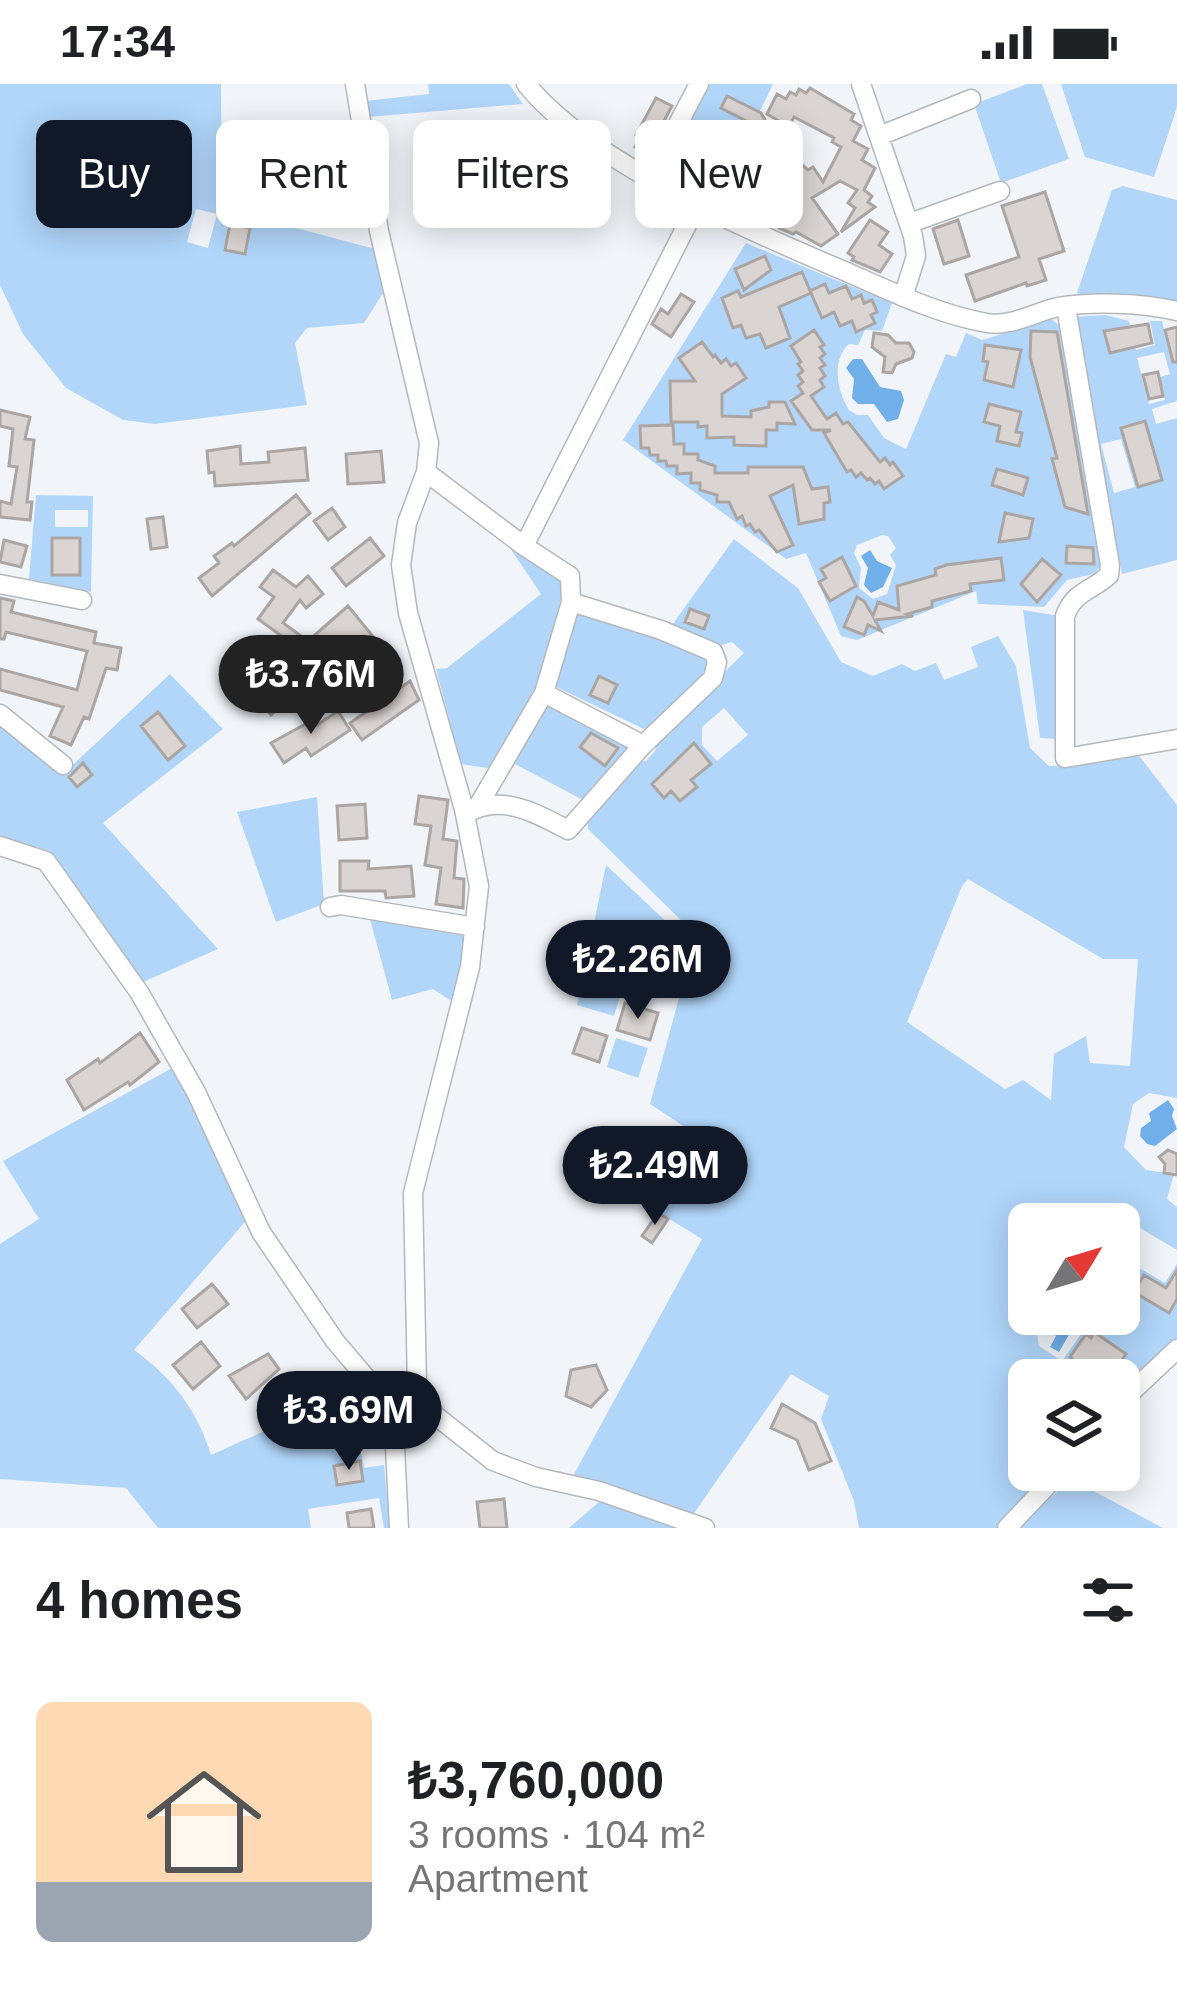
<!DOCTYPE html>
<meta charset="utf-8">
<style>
:root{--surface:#fff;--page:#f6f6f6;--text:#202124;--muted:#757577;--line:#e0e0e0;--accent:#111827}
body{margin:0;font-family:Arial,sans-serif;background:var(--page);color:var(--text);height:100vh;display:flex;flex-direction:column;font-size:45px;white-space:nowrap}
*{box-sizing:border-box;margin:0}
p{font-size:39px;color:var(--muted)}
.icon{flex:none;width:66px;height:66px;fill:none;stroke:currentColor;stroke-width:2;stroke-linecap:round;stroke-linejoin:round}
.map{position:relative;height:1444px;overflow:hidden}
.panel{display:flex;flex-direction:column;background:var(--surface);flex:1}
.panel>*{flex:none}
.top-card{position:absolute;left:36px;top:36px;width:1107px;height:108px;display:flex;gap:24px}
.needle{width:78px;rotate:52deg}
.buttons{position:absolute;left:1008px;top:1119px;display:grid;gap:24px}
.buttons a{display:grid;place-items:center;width:132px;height:132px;border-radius:18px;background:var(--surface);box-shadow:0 6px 30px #0003;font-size:60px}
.price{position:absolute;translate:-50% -102px;padding:0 27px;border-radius:42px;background:var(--accent);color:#fff;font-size:39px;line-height:78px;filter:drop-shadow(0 3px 6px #0008)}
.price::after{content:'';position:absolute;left:50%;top:72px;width:36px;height:27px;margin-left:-18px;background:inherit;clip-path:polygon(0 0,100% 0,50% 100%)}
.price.on{background:#222;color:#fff}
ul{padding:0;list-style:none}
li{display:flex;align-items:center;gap:36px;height:300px;padding:0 36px}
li+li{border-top:3px solid var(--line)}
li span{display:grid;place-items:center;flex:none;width:336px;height:240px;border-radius:18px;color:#555}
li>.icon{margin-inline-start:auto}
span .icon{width:144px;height:144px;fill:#fffc;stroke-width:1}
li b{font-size:51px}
h2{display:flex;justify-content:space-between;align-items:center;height:144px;padding:0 36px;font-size:51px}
.tag{padding:0 42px;border-radius:18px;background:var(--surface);box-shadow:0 6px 30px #0003;font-size:42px;line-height:108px}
.tag.on{background:var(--accent);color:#fff}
.status{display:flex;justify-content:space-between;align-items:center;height:84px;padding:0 60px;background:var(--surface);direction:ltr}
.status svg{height:33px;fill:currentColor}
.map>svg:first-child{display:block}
.green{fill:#b1d6fa;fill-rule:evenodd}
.water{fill:#71afeb}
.building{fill:#dad4d2;stroke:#aba6a4;stroke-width:3}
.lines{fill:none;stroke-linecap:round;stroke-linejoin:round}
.minor-casing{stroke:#b4b8bc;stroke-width:21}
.minor{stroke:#fff;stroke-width:18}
</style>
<div class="status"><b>17:34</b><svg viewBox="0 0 49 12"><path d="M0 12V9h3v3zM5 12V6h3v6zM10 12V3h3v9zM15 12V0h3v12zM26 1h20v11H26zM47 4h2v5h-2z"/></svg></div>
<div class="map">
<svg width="1177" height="1444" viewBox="0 0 1177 1444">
<rect width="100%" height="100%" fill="#f1f5f9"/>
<!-- green -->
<path class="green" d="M0 0H221L222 111 246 120 244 130 375 165 385 206 364 239 307 244 295 259 307 321 155 340 123 336 66 304 23 250 0 201ZM196 125 217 130 208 164 187 158Z
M428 0H509L523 20 368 33 365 17 429 10Z
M706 0H773L717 116 662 88Z
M1027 0H1042L1069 75 1001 99 974 20Z
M1061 0H1177V23L1154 93 1085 73Z
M1123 102 1177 116V219L1160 215 1082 214 1077 209 1112 106Z
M746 159 892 219 882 247 865 246 858 261 849 260C831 276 837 307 849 326L857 331H868L884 354 906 365 946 270 956 273 966 249 982 256 1051 235 1062 243 1103 479 1094 490 1067 496 1044 523 978 520 976 507 857 556 841 552 806 469 786 475 623 356ZM882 451 888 452 896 464 890 471 896 481 887 510 873 515 859 504 861 484 854 469 857 461Z
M1105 231 1129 237 1136 266 1155 261 1150 237H1162L1169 267 1177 266V317L1152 325 1156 340 1177 334V476L1122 490 1074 233ZM1164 268 1170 290 1160 293 1165 316 1149 320 1137 274ZM1121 355 1135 403 1114 409 1101 360Z
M36 411 93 412 91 508 29 495ZM55 426H88V443H55Z
M502 452 565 497 539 604 493 685 461 680 436 585 447 584 541 510Z
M734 455 798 504 841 578 873 592 902 580 915 587 936 579 944 596 978 583 971 563 998 552 1016 582 1030 664 1049 682 1080 681 1137 669 1177 721V1014L1149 1009 1133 1020 1124 1063 1146 1086 1174 1090 1167 1115 1177 1123V1166L1125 1135 1119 1144V1140H1029V1230H1034L1039 1262 1062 1277 1090 1237 1087 1230H1119V1172L1165 1199 1177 1180V1254L1119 1308V1296H1029V1386H1051L997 1444H859L854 1417 821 1335 829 1312 791 1290 690 1435 573 1392 702 1155 658 1128 697 1051 650 1020 695 856 690 845 588 745V734L638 678 646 677 655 667 657 654 744 569 732 558 722 561 672 541ZM724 624 748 651 717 677 702 661V643ZM968 795 1103 875H1138L1130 982 1090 979 1086 952 1054 970 1051 1016 1023 996 1005 1005 907 938 962 802Z
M1023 526 1060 532 1058 655 1040 654Z
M577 527C611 538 685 554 708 579L702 592 646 646 552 601Z
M170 590 223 645 103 739 218 865 143 898 50 767 0 752V642L62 691Z
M545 616 630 663 583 716 513 679Z
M317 713 324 820 276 838 237 728Z
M606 781 673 844 678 859 666 901 627 890 614 932 577 921Z
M370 835 468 849 453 918 433 905 392 916Z
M616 954 648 964 638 994 607 983Z
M174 983 245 1138 134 1266C171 1292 198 1327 211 1371L365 1302 381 1329 383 1356 360 1364 364 1384 384 1381 390 1444H384L379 1414 308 1425 311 1444H158L126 1404 0 1395V1160L39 1135 3 1077Z
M1071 1395 1163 1444H1017Z
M600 1417 676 1444H569Z"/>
<!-- water -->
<path class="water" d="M853 275H862L880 303 901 307 904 316 898 335 887 338 874 320H858L852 314 854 295 846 284Z
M870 466 877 477 892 484 883 503 871 509 864 501 868 484 861 472Z
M1168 1016 1174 1025 1172 1032 1177 1045 1155 1062 1147 1060 1140 1052 1141 1044 1151 1037 1149 1029Z
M1046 1230C1059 1230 1070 1228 1074 1242L1059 1268 1050 1263 1056 1252 1042 1240Z"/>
<!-- building -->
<path class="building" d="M810 4 854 30 851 36 861 42 853 57 868 65 862 76 875 84 864 106 872 112 868 118 875 123 841 148 855 124 848 119 857 106 840 97 812 114 838 150 821 162 796 148 793 150 779 144 774 136 769 140 753 128 749 130 743 122 737 125 728 113 740 104 736 98 760 81 748 62 770 49 721 24 727 12 761 29 788 76 793 73 808 86 813 83 823 98 841 63 832 58 834 54 794 33 789 43 767 30 777 10 786 15 790 8 796 11 799 5 806 9Z
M656 14 672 22 647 69 635 63 640 54 636 51Z
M705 79 716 85 707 106 694 98Z
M1045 108 1064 167 1039 175 1046 196 1027 202 1026 199 975 217 966 191 1019 173 1002 122Z
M870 136 888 148 879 161 892 170 880 188 852 176 854 173 848 169Z
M958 136 969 172 944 180 933 145Z
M230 140 250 144 245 170 225 166Z
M765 172 771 186 744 206 735 185Z
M802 188 811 209 779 223 790 254 766 264 760 250 746 254 741 241 733 244 722 214 738 207 741 213Z
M825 200 829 209 846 202 852 215 861 211 864 219 872 216 877 228 871 231 875 239 856 248 852 237 840 242 834 228 822 234 810 207Z
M681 210 694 218 671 253 652 240 661 225 668 230Z
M1148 240 1152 259 1110 269 1104 247Z
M1177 243V278H1173L1165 246Z
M814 246 824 261 820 263 825 270 820 274 825 281 820 284 825 292 820 296 824 303 811 312 827 335 836 329 843 340 848 338 880 378 885 374 890 381 893 378 903 392 884 405 879 397 875 400 870 394 867 396 861 389 856 393 851 386 847 388 824 349 831 346H812L791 317 803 309 798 302 803 298 798 291 803 287 798 280 801 278 791 262Z
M1031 247 1057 248 1088 430 1065 423 1052 375 1057 374 1030 273Z
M874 249 888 251 896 259H909L914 268 912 274 896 280 892 289 883 288 885 273 872 263Z
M702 258 713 273 715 271 721 279 726 275 731 282 736 279 746 294 722 310V332L751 333V327L769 323V318H785L795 340 777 339V346H766V362L734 361V353L707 354V342L698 343V338H671L670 297H695L679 274Z
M985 261 1021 266 1013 303 984 296 988 278 983 277Z
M1158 288 1163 312 1149 315 1143 291Z
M989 320 1021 328 1016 348 1022 349 1019 362 997 357 1000 342 984 338Z
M0 326 30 333 25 355 34 356 27 418H32L30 436 0 433V417L11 420 17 383 9 382 13 345 0 342Z
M1145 337 1162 396 1138 403 1121 344Z
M673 341 674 360H684V370H698V376L715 382V389H748V383H803L812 405 828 403 830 418 824 419V435L799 440 793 401 770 412 793 461 777 468 759 446 755 448 750 440 746 442 742 432 737 435 729 418H717V411L700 406V399H691V389L677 390V382H667L666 377H658V371H650L649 364H641L640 342Z
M240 362 241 380 269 378 268 368 305 364 308 396 215 402 214 388 209 389 207 367Z
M381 367 384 398 348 400 346 370Z
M997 385 1028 394 1023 411 992 401Z
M296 411 310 429 212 512 199 494 219 479 214 472 232 459 234 462Z
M332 424 345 443 328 456 314 437Z
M1005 429 1033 435 1029 454 999 458Z
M163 433 167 463 151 465 147 435Z
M52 454H80V491H52Z
M370 454 384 472 346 502 332 484Z
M4 456 27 462 21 483 0 478Z
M1067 462 1093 464 1094 480 1066 479Z
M842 473 856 502 830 517 819 498 826 494 821 485Z
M1001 474 1004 496 970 500 971 507 932 517V523L907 530 913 532 875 536 881 547 868 541 864 551 844 543 857 513 864 517 873 532 878 518 899 526 897 502 936 491 935 485 946 481Z
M1042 475 1061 491 1037 518 1021 500Z
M273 486 296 503 308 492 323 510 306 524 300 516 283 539 308 557 348 522 389 572 353 604 341 590 321 607 317 602 296 619 291 614 271 631 256 614 273 600 277 605 305 582 282 565 287 556 258 535 274 513 260 503Z
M0 514 14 517 11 528 96 548 94 559 121 564 117 586 106 584 89 635 84 633 71 661 50 652 63 623 0 606V585L77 606 87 567 6 548 4 555H0Z
M690 525 709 532 704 545 685 538Z
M599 592 617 601 608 619 590 611Z
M410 597 419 616 362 656 350 639Z
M338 627 350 646 311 672 306 664 284 679 271 659 313 636 317 641Z
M158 628 185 662 168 676 141 642Z
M591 649 618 664 605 682 580 663Z
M694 659 711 680 691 696 697 703 680 717 671 707 664 714 652 700Z
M83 679 92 691 77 703 69 693Z
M419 712 448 716 443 755 457 757 454 794 464 795 463 824 436 820 441 784 425 781 431 742 415 740Z
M365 720 367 754 339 756 337 722Z
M340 777H369L368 785 411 782 414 812 386 814 385 807H340Z
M625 919 658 929 650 956 617 946Z
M582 944 607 952 599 978 573 969Z
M140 949 159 978 130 1001 128 998 84 1026 67 996 98 975 100 979Z
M1168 1066 1177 1070V1091L1164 1089 1165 1080 1159 1073Z
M582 1069 607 1076 602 1091 616 1096 612 1109 572 1096Z
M658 1129 668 1135 652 1159 642 1152Z
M1177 1186V1215L1169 1229 1134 1208 1144 1191 1166 1204Z
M212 1200 228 1220 197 1244 182 1225Z
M1094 1248 1126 1270 1110 1293 1078 1296 1066 1287 1074 1276 1070 1273 1086 1250 1091 1254Z
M201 1258 220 1282 193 1305 173 1281Z
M268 1270 279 1285 246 1315 229 1292Z
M596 1281 607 1306 591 1323 566 1312 571 1286Z
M782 1320 815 1339 831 1377 809 1386 797 1356 771 1344Z
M360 1377 363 1397 337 1401 334 1382Z
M504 1415 507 1444H480L477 1418Z
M371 1425 374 1444H349L347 1429Z"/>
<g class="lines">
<defs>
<path id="minor" d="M355 0 379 147 429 359 426 388 407 439 401 481 408 529 464 725 479 802 470 883 413 1109 417 1302 436 1332 493 1377 536 1393 599 1407 705 1444
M526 0C591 80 754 149 849 189 892 208 940 231 987 239 1012 243 1035 228 1058 223 1094 217 1142 219 1177 227
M861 0 913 152 916 172 903 213
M879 52 971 15
M650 93 699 0
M910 139 1000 107
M1066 223 1110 481 1109 491C1092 507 1074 507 1065 532V674L1177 655
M426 388 524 462 698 119
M524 462 570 492 571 518 544 609
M0 500 82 516
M0 630 63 681
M478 722 544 609 643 661
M465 730C501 709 534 728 568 746L643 661 713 594 717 578 713 568 661 546 571 518
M0 762 46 777 139 908 196 1008 261 1148 335 1257 385 1316 394 1343 399 1444
M330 823 341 821 475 843
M1119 1320 1177 1265
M1007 1444 1062 1386"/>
</defs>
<!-- minor casing -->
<use href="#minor" class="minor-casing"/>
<!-- minor -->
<use href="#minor" class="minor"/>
</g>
</svg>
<div class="buttons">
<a><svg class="needle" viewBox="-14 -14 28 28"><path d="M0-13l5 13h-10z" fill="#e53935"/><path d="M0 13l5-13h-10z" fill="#757577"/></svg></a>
<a><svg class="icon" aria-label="layers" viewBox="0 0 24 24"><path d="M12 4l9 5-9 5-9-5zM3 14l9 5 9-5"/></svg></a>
</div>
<b class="price on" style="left:311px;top:653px">₺3.76M</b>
<b class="price" style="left:638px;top:938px">₺2.26M</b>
<b class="price" style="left:655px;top:1144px">₺2.49M</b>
<b class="price" style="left:349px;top:1389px">₺3.69M</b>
<div class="top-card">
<a class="tag on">Buy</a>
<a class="tag">Rent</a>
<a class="tag">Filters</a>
<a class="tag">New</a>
</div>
</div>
<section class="panel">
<h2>4 homes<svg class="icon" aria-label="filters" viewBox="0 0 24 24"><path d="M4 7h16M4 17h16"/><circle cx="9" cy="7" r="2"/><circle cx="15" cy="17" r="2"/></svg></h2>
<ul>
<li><span style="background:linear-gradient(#ffd9b3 75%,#9aa5b1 0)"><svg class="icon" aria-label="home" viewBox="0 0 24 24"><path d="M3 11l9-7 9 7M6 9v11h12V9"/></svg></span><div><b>₺3,760,000</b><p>3 rooms · 104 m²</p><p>Apartment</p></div></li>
</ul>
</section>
